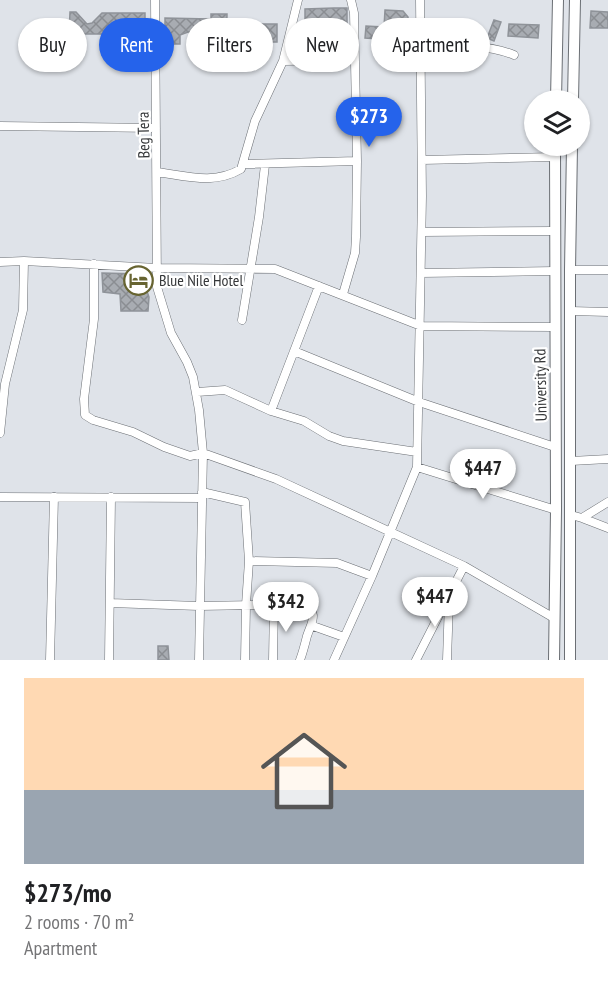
<!DOCTYPE html>
<meta charset="utf-8">
<style>
:root{--surface:#fff;--page:#f2f2f2;--text:#202124;--muted:#757577;--accent:#2563eb}
body{margin:0;font-family:"PT Sans Narrow",sans-serif;background:var(--page);color:var(--text);height:100vh;display:flex;flex-direction:column;font-size:22px;white-space:nowrap}
*{box-sizing:border-box;margin:0}
p{font-size:20px;color:var(--muted)}
.icon{flex:none;width:33px;height:33px;fill:none;stroke:currentColor;stroke-width:2;stroke-linecap:round;stroke-linejoin:round}
.map{position:relative;height:660px;overflow:hidden}
.drawer{display:flex;flex-direction:column;background:var(--surface);flex:1}
.drawer>*{flex:none}
.banner{position:absolute;left:18px;top:18px;width:573px;height:54px;display:flex;gap:12px}
.buttons{position:absolute;left:524px;top:90px;display:grid;gap:12px}
.buttons a{display:grid;place-items:center;width:66px;height:66px;border-radius:50%;background:var(--surface);box-shadow:0 2px 4px #0004;font-size:30px}
.price{position:absolute;translate:-50% -51px;padding:0 14px;border-radius:21px;background:#fff;color:#222;font-size:20px;line-height:39px;filter:drop-shadow(0 2px 3px #0008)}
.price::after{content:'';position:absolute;left:50%;top:36px;width:18px;height:14px;margin-left:-9px;background:inherit;clip-path:polygon(0 0,100% 0,50% 100%)}
.price.active{background:var(--accent);color:#fff}
ul{padding:0;list-style:none}
li{display:grid;align-content:center;gap:12px;height:318px;padding:0 24px}
li span{display:grid;place-items:center;height:186px;border-radius:0px;color:#555}
li>.icon{margin-inline-start:auto}
span .icon{width:108px;height:108px;fill:#fffc;stroke-width:1}
li b{font-size:26px}
.pill{padding:0 21px;border-radius:27px;background:var(--surface);box-shadow:0 2px 4px #0004;font-size:21px;line-height:54px}
.pill.active{background:var(--accent);color:#fff}
.map>svg:first-child{display:block}
.building{fill:url(#building-cross-hatch);stroke:#8f9399;stroke-width:1.5}
.lines{fill:none;stroke-linecap:round;stroke-linejoin:round}
.street-casing{stroke:#6b6f74;stroke-width:9}
.secondary-casing{stroke:#6b6f74;stroke-width:12}
.street{stroke:#fff;stroke-width:8}
.secondary{stroke:#fff;stroke-width:10}
.labels{text-anchor:middle;dominant-baseline:central;stroke-width:4.5;stroke-linejoin:round;paint-order:stroke}
.street-label{font-size:16px;fill:#353739;stroke:#fff}
.poi-label{font-size:16px;fill:#353739;stroke:#fff;text-anchor:start}
</style>
<div class="map">
<svg width="608" height="660" viewBox="0 0 608 660">
<defs>
<pattern id="building-cross-hatch" width="8" height="8" patternUnits="userSpaceOnUse" patternTransform="scale(1.5)"><rect width="8" height="8" fill="#a8acb2"/><path d="M0 0l8 8M0 8l8-8" fill="none" stroke="#8a8d92"/></pattern>
</defs>
<rect width="100%" height="100%" fill="#dfe3e9"/>
<!-- building -->
<path class="building" d="M334 8H347V30L333 29 334 26 305 28V9Z
M385 10 403 11 408 17V41L365 38 366 26 384 27Z
M591 11 608 12V28H590Z
M70 12H76L87 24 92 23 102 13H145V34H69Z
M211 14H227L226 60H211V32H188L180 35V44H165V18L211 19Z
M494 20 501 22 494 41 487 38Z
M241 24H277V42H241Z
M509 24 539 25 538 38 508 36Z
M102 273 141 274 149 297 148 311H121L120 294 103 292Z
M158 646H168L169 660H158Z"/>
<g class="lines">
<defs>
<path id="street" d="M155 0 157 287 171 333 187 362 193 377 199 410 203 453 199 660
M421 47C454 46 484 43 514 55
M283 61 355 60
M0 126 156 128
M422 160 555 157
M244 164 357 161
M157 172C187 176 214 185 241 169L255 121 283 61 298 0
M422 232 554 231
M0 262 24 261 157 268 275 269 421 326 554 327
M94 264V319L84 399 85 415 93 420 133 432 164 447 190 456 203 453 276 479 464 566 554 618
M570 270H608
M421 273 555 271
M343 294 355 253 356 237 357 161 354 13 351 0
M571 311 608 312
M242 320 259 217 265 165
M294 351 419 402 555 447
M197 392 225 390 271 411 304 421 329 436 343 441 417 452
M271 411 319 286
M0 433 5 384 23 310 24 261
M571 461 608 459
M417 467 556 510
M202 492 245 502 249 561 246 605 245 660
M0 497 202 498
M571 515 582 518 608 502
M582 518 608 528
M249 561 337 563 372 576
M110 603 199 606 301 604C320 612 312 621 307 636 305 644 303 652 300 660
M313 626 344 637
M50 660 54 497
M109 660 111 497
M273 660 274 604
M334 660 372 576 417 467 422 196 420 0
M416 660 464 566
M447 660 449 601"/>
<path id="secondary" d="M556 100 558 0
M573 100 575 0
M554 660 556 510 555 146
M570 660V270L572 146"/>
</defs>
<!-- street casing -->
<use href="#street" class="street-casing"/>
<!-- secondary casing -->
<use href="#secondary" class="secondary-casing"/>
<!-- street -->
<use href="#street" class="street"/>
<!-- secondary -->
<use href="#secondary" class="secondary"/>
</g>
<!-- icons -->
<defs>
<symbol id="hotel-ring" viewBox="-11 -11 22 22"><circle r="9.5" fill="#fff" stroke="#676431" stroke-width="1.5"/><path d="M-6-4.5h1.5V1H6V5H4.5V3h-9V5H-6ZM-4 0a1.8 1.8 0 1 1 3.6 0ZM.5 0V-2.5h3Q6-2.5 6 0Z" fill="#676431"/></symbol>
</defs>
<g fill-rule="evenodd">
<use href="#hotel-ring" x="122" y="264" width="33" height="33"/>
</g>
<g class="labels">
<!-- street labels -->
<g class="street-label">
<text transform="translate(143 135) rotate(-91)">Beg Tera</text>
<text transform="translate(540 385) rotate(-91)">University Rd</text>
</g>
<!-- poi labels -->
<g class="poi-label">
<text x="159" y="280">Blue Nile Hotel</text>
</g>
</g>
</svg>
<div class="buttons">
<a><svg class="icon" aria-label="layers" viewBox="0 0 24 24"><path d="M12 4l9 5-9 5-9-5zM3 14l9 5 9-5"/></svg></a>
</div>
<b class="price active" style="left:369px;top:148px">$273</b>
<b class="price" style="left:483px;top:500px">$447</b>
<b class="price" style="left:435px;top:628px">$447</b>
<b class="price" style="left:286px;top:633px">$342</b>
<div class="banner">
<a class="pill">Buy</a>
<a class="pill active">Rent</a>
<a class="pill">Filters</a>
<a class="pill">New</a>
<a class="pill">Apartment</a>
</div>
</div>
<section class="drawer">
<ul>
<li><span style="background:linear-gradient(#ffd9b3 60%,#9aa5b1 0)"><svg class="icon" aria-label="home" viewBox="0 0 24 24"><path d="M3 11l9-7 9 7M6 9v11h12V9"/></svg></span><div><b>$273/mo</b><p>2 rooms · 70 m²</p><p>Apartment</p></div></li>
</ul>
</section>
